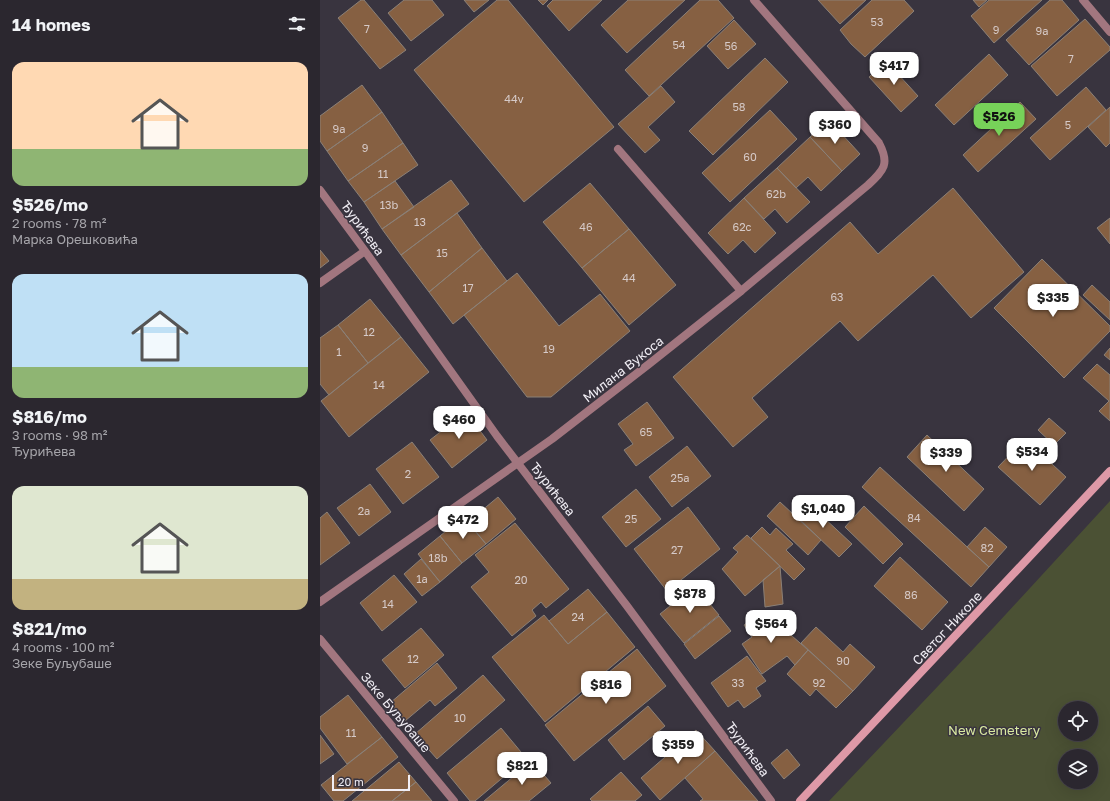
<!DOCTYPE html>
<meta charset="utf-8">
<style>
:root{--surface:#2b272f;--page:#37333b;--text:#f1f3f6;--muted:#a6a5aa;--line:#47444b;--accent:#77d259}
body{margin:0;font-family:"Golos Text",sans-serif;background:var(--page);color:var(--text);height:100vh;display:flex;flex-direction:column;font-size:15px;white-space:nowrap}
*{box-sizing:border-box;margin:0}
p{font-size:13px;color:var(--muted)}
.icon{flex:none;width:22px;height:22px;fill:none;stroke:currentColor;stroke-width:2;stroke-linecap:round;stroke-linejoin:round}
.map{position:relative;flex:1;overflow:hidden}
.side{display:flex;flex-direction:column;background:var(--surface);width:320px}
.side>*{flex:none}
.buttons{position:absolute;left:738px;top:701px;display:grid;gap:8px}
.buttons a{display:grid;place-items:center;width:40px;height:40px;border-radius:50%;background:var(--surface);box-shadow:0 4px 16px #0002,0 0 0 1px var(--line);font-size:20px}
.scale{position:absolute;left:12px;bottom:10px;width:78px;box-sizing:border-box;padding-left:4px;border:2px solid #f1eef5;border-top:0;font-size:11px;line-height:14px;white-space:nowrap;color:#f1eef5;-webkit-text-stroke:3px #39343f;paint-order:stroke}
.price{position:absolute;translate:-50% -34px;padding:0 9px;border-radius:8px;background:#fff;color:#222;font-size:13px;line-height:26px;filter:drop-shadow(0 1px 2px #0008)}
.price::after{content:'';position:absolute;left:50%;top:24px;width:12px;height:9px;margin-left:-6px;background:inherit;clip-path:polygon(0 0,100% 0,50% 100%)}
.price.on{background:var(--accent);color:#111}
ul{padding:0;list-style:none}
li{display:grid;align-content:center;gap:8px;height:212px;padding:0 12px}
li span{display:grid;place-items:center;height:124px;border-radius:12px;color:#555}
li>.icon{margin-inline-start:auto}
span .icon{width:72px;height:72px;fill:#fffc;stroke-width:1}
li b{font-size:17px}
h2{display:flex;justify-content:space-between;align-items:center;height:48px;padding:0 12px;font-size:17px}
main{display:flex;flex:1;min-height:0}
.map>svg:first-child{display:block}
.green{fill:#4b5134;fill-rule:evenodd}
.building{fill:#866042;stroke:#8b8077}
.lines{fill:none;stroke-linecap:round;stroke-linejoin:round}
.lane{stroke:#a2767f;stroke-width:8}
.street{stroke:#a2767f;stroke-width:8}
.secondary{stroke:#de99a7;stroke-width:8}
.labels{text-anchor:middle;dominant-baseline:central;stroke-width:3;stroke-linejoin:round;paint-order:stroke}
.number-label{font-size:11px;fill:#d6cac8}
.street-label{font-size:13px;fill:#f1eef5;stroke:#39343f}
.park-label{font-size:13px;fill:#daeaa1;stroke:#39343f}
</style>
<main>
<section class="side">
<h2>14 homes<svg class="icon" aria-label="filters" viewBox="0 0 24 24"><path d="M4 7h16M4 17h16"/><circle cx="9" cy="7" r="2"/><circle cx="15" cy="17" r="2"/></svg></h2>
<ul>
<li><span style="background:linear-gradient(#ffd9b3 70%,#8fb573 0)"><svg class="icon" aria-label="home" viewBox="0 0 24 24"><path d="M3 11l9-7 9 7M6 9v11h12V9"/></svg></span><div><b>$526/mo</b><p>2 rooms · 78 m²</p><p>Марка Орешковића</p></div></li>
<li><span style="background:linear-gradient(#bfe0f5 75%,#8fb573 0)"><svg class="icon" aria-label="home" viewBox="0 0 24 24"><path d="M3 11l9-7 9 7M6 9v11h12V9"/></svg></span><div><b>$816/mo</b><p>3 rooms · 98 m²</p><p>Ђурићева</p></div></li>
<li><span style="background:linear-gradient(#dfe7d0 75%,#c2b280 0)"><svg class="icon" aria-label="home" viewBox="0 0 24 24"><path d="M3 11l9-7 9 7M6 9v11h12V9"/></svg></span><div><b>$821/mo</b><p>4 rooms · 100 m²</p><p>Зеке Буљубаше</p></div></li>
</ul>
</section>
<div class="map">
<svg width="790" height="801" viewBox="0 0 790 801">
<rect width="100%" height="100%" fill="#39343f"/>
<!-- green -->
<path class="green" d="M790 501V801H509L675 626ZM745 708H771V734H745ZM745 756H771V782H745Z"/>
<!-- building -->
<path class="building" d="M41 0H44L86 50 60 69 18 18Z
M84 0H112L124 15 91 41 68 13Z
M144 0H169L154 12Z
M177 0H188L294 127 204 202 94 70Z
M218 0H228L223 5Z
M233 0H282L249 31 227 6Z
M308 0H365L307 53 281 25Z
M380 0H398L414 18 329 96 305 70Z
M498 0H546L520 24Z
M552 0H584L594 11 545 57 531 44 520 30Z
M653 0H667L659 7Z
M669 0H722L674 43 651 16Z
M730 0H742L759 20 709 65 686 40Z
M765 19 790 47V50L737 96 711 66Z
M414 20 436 44 408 69 387 46Z
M669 54 688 75 634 125 615 105Z
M445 58 468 82 393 155 369 131Z
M566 61 598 96 581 112 549 77Z
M42 85 62 112 7 151 0 141V116Z
M341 86 355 102 328 127 340 140 325 153 298 124Z
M766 87 786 110 730 160 710 138Z
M700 102 716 119 658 172 643 155Z
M790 107V143L786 147 768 127Z
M450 110 477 139 410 202 382 173Z
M62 112 83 143 28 181 7 151Z
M509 120 540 154 522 171 490 137Z
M490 137 522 171 501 191 488 177 476 188 457 168Z
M83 143 98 165 44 202 28 181Z
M457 168 490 202 467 223 455 209 444 219 424 198Z
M131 180 149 204 81 255 62 229Z
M75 181 94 207 62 229 44 202Z
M270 183 309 229 262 268 223 222Z
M633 188 704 272 651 318 613 275 538 341 520 321 432 398 448 417 413 447 353 377 530 222 558 254Z
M424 198 456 233 435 253 423 240 408 254 388 233Z
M137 213 162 248 109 292 81 255Z
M790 218V244L777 228Z
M309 229 356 285 309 325 262 268Z
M162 248 187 281 133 324 109 292Z
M0 250 9 261 0 268Z
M722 259 790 326V331L744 378 674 308Z
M197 273 239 326 280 294 310 331 231 397H207L144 315Z
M772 285 790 302V320L763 295Z
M50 299 81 337 48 363 18 325Z
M18 325 48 363 9 395 0 384V338Z
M81 337 109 372 29 437 1 401Z
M790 348V360L784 355Z
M777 364 790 375V421L779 411 789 401 763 378Z
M327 402 354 438 316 466 304 450 313 444 298 424Z
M146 412 167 440 132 468 110 440Z
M729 418 746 433 734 445 718 430Z
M607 435 664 489 644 511 587 457Z
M705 439 746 477 720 505 678 467Z
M92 442 119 477 83 504 56 469Z
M367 446 391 476 352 507 329 477Z
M560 467 669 567 651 587 542 487Z
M50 484 71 512 39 536 17 508Z
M316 489 341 519 306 547 282 517Z
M178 497 196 519 166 544 148 522Z
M486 501 532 544 519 557 474 514Z
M460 502 501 540 488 555 447 516Z
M544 506 583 544 563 564 525 527Z
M368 507 400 549 347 591 314 549Z
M7 512 30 543 0 565V518Z
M143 517 166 544 142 563 120 536Z
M195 523 249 589 226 608 221 602 212 610 216 616 192 636 151 587 169 572 155 555Z
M442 527 450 535 456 528 473 544 466 550 485 569 474 580 431 538Z
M665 527 687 547 669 567 647 547Z
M427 535 460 566 425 596 402 569 418 552 413 548Z
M120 536 142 563 120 582 98 554Z
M580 557 628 602 602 630 554 586Z
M101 559 120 582 102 596 84 574Z
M460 566 463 604 445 607 443 580Z
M74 575 97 602 62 631 40 603Z
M375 586 399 615 364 643 340 614Z
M268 589 287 612 248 644 229 621Z
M287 612 315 647 225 722 172 657 224 615 248 644Z
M442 612 450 624 455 621 488 650 475 665 467 656 442 674 422 644 432 637 424 625Z
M399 616 411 631 375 659 364 644Z
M496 627 523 652 530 644 555 667 533 691 481 643Z
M101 628 124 655 85 688 62 660Z
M317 649 346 686 254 761 225 725Z
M488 650 533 691 516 708 496 689 490 696 467 674Z
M427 656 446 681 436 688 441 696 424 708 418 700 408 707 391 683Z
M117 663 137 688 115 706 110 700 85 721 70 703Z
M163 675 185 700 117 759 95 734Z
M28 695 62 737 27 764 0 728V717Z
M328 706 345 726 304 760 288 740Z
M181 728 206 758 155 801H150L127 773Z
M376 730 395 751 340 800 321 778Z
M0 735 14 754 0 764Z
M62 737 78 757 23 801H14L1 785Z
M467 749 480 765 464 779 451 763Z
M395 751 419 779 438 801H380L383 799 365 778Z
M212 761 231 783 209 801H164Z
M79 762 96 782 72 801H32Z
M301 772 322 795 315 801H272L270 799Z
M96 782 112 801H72Z"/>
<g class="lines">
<!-- lane -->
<path class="lane" d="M298 149 421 291"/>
<!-- street -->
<path class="street" d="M763 0 790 32
M0 190 45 251 177 436 307 606 451 801
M0 283 45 251
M0 602 232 439 329 364 421 291 548 185C564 170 570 164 559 143L434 0
M0 639 134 801"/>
<!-- secondary -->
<path class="secondary" d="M480 801 790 471"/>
</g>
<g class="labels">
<!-- number labels -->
<g class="number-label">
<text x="557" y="21">53</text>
<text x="47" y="28">7</text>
<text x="676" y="29">9</text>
<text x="722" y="30">9a</text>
<text x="359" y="44">54</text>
<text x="411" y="45">56</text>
<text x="751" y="58">7</text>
<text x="194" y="98">44v</text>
<text x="419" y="106">58</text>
<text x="748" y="124">5</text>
<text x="19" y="128">9a</text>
<text x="45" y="147">9</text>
<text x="430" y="156">60</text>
<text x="63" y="173">11</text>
<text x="456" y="193">62b</text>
<text x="69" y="204">13b</text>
<text x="100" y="221">13</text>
<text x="266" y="226">46</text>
<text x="422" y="226">62c</text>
<text x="122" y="252">15</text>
<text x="309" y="277">44</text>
<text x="148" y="287">17</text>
<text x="517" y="296">63</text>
<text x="49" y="331">12</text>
<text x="229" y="348">19</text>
<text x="19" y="351">1</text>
<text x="59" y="384">14</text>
<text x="326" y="431">65</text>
<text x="88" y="473">2</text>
<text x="360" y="477">25a</text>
<text x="44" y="510">2a</text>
<text x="594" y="517">84</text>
<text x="311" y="518">25</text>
<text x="667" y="547">82</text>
<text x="357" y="549">27</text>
<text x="118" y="557">18b</text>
<text x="102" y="578">1a</text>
<text x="201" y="579">20</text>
<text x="591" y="594">86</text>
<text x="68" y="603">14</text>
<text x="258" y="616">24</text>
<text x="93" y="658">12</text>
<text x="523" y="660">90</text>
<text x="418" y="682">33</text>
<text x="499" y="682">92</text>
<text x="140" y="717">10</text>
<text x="31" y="732">11</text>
</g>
<!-- street labels -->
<g class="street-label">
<text transform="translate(43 228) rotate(54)">Ђурићева</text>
<text transform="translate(303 369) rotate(-38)">Милана Вукоса</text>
<text transform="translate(233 489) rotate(52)">Ђурићева</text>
<text transform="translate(627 628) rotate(-47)">Светог Николе</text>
<text transform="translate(76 712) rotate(50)">Зеке Буљубаше</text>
<text transform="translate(428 749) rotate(54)">Ђурићева</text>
</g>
<!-- park labels -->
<g class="park-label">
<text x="674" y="730">New Cemetery</text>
</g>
</g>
</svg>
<div class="buttons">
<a><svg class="icon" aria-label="locate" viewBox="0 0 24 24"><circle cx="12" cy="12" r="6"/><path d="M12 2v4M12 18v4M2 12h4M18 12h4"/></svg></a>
<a><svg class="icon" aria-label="layers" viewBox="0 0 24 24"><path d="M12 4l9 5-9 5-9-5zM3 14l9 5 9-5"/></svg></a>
</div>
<div class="scale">20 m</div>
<b class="price" style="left:574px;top:86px">$417</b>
<b class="price on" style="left:679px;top:137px">$526</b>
<b class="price" style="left:515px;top:145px">$360</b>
<b class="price" style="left:733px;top:318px">$335</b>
<b class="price" style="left:139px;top:440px">$460</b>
<b class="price" style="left:712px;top:472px">$534</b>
<b class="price" style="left:626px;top:473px">$339</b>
<b class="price" style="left:503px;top:529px">$1,040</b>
<b class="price" style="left:143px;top:540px">$472</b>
<b class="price" style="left:370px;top:614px">$878</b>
<b class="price" style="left:451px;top:644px">$564</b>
<b class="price" style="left:286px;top:705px">$816</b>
<b class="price" style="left:358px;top:765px">$359</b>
<b class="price" style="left:202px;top:786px">$821</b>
</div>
</main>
